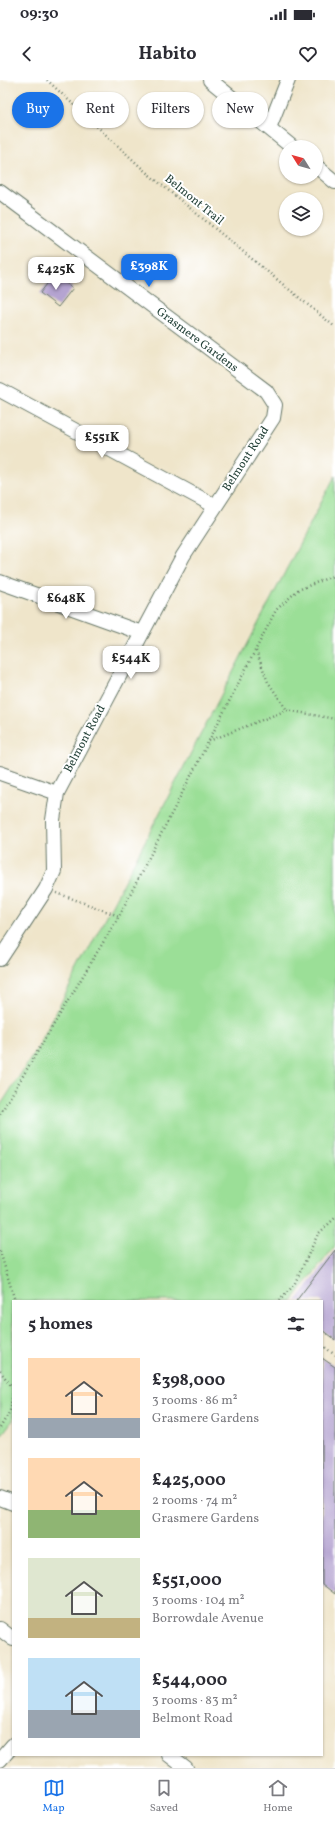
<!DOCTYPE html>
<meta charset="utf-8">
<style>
:root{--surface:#fff;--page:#f2f2f3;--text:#2b2b33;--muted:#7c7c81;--line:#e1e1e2;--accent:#1a73e8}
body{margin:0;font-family:Vollkorn,serif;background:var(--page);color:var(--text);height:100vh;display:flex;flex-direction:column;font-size:15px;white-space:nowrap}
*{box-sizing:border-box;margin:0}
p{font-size:13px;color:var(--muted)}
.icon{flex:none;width:22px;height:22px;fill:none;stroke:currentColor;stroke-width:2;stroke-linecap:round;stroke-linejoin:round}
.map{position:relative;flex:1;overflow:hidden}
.side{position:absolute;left:12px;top:1220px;width:311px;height:456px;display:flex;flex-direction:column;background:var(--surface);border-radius:0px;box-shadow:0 1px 3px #0004}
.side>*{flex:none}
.top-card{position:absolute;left:12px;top:12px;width:311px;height:36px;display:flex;gap:8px}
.needle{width:26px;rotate:307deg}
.tools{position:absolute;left:279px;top:60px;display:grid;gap:8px}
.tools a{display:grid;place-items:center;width:44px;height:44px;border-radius:50%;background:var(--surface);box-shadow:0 1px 3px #0004;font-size:20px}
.price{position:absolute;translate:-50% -34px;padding:0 9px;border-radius:8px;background:#fff;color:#222;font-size:13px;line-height:26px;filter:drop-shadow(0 1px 2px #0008)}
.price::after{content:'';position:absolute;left:50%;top:24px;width:12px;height:9px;margin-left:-6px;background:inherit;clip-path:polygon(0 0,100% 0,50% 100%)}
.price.current{background:var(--accent);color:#fff}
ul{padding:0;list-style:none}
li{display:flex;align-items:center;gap:12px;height:100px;padding:0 16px}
li span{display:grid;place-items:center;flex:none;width:112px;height:80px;border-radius:0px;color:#555}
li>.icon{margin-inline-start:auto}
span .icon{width:48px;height:48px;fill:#fffc;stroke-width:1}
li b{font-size:17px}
h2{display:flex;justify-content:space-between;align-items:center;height:48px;padding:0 16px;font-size:17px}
.pill{padding:0 14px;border-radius:18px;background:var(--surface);box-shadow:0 1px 3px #0004;font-size:14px;line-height:36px}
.pill.current{background:var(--accent);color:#fff}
.status{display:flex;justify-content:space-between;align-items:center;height:28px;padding:0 20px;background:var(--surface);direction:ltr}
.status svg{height:11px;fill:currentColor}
header{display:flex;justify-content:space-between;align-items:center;height:52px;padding:0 16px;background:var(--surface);font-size:18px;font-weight:700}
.tabs{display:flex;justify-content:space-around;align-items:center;height:56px;border-top:1px solid var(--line);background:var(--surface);font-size:11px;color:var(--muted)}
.tabs a{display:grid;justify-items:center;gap:2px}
.tabs .current{color:var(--accent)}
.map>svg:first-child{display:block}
.green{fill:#9bdf97;stroke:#5d8e66}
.building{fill:#b5a4d1}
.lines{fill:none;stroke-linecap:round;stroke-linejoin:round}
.minor-casing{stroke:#687868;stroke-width:16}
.path{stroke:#687868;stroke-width:2.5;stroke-dasharray:1 3;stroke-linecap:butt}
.minor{stroke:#fff;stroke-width:14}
.labels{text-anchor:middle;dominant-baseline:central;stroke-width:4;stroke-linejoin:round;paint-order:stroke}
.street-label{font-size:12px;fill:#1f3d34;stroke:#fff}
</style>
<div class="status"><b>09:30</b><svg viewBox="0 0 49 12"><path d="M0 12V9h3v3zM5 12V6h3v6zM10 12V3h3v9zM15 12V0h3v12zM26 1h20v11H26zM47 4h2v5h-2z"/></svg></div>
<header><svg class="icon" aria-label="back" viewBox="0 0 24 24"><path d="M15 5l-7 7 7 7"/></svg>Habito<svg class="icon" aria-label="heart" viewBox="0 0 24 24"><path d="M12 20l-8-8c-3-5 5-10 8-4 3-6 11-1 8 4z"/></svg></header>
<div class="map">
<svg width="335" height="1688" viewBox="0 0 335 1688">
<rect width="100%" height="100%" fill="#fff"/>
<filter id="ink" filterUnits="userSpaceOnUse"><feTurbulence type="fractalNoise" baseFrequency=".025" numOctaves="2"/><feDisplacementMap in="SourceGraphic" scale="8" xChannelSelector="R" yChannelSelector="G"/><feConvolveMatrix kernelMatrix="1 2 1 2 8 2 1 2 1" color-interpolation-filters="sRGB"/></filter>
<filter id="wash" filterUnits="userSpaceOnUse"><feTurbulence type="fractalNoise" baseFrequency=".012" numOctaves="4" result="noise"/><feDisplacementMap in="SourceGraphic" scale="16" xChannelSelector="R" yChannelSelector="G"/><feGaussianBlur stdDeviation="0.9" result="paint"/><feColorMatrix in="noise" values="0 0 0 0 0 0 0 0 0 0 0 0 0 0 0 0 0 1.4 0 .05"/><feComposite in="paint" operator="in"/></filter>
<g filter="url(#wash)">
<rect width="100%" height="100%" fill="#efe5ca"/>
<!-- green -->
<path class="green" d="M335 396V1166L292 1221H13V1340L0 1357V1026L37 969Z"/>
<g id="blocks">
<!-- building -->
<path class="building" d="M54 195 73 208 58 227 40 213Z
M335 1170V1260L322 1250V1221H296Z
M322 1278 335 1287V1514L322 1504Z"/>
</g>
</g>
<g filter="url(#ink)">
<use href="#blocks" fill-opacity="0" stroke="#687868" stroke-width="1"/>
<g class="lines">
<defs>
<path id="minor" d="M210 0 292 67
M269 48 288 0
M316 86 335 102
M0 112 266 311 275 325 273 338 183 476 57 713 53 740 54 791 46 809 0 879
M0 310 215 426
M0 502 142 553
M0 693 57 713
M0 1418 13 1423
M0 1549 13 1559
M169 1675 186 1688
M0 1680 13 1665"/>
</defs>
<!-- minor casing -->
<use href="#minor" class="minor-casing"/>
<!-- path -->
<path class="path" d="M47 0 146 92 335 247
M256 571 268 602 287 630
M209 661 287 630 335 639
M57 813 119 836
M0 1034 119 836 276 530 298 510 335 495
M0 1171 15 1221
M279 1221 294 1205 318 1154 335 1138
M322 1265 335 1275
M0 1291 13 1308
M0 1348 10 1331 13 1313"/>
<!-- minor -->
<use href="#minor" class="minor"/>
</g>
</g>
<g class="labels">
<!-- street labels -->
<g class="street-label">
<text transform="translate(194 120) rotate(39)">Belmont Trail</text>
<text transform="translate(197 260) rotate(37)">Grasmere Gardens</text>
<text transform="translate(246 379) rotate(-57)">Belmont Road</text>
<text transform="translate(85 659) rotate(-62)">Belmont Road</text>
</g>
</g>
</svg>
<div class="tools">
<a><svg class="needle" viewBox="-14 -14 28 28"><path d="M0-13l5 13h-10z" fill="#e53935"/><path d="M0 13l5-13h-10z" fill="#7c7c81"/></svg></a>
<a><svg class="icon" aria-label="layers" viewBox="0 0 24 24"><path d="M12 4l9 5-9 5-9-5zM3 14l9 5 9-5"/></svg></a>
</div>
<b class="price current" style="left:149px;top:208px">£398K</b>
<b class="price" style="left:56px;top:211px">£425K</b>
<b class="price" style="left:102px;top:379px">£551K</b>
<b class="price" style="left:66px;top:540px">£648K</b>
<b class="price" style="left:131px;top:600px">£544K</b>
<div class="top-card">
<a class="pill current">Buy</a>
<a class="pill">Rent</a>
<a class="pill">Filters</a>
<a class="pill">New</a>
</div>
<section class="side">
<h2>5 homes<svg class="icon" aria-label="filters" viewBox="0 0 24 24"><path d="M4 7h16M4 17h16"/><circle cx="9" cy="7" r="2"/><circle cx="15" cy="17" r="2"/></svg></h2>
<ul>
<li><span style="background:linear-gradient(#ffd9b3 75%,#9aa5b1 0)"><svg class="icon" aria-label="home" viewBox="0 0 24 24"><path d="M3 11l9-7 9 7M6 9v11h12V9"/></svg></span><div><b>£398,000</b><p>3 rooms · 86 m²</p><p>Grasmere Gardens</p></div></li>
<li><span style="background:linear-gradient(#ffd9b3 65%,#8fb573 0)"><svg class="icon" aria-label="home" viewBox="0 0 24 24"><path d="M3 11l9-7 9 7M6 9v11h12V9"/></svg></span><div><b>£425,000</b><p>2 rooms · 74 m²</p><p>Grasmere Gardens</p></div></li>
<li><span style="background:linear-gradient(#dfe7d0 75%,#c2b280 0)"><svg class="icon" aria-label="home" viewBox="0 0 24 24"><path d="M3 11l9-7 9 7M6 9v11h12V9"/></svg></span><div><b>£551,000</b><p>3 rooms · 104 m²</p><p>Borrowdale Avenue</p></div></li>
<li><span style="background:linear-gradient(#bfe0f5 65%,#9aa5b1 0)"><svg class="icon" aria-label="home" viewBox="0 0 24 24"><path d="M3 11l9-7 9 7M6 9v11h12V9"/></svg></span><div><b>£544,000</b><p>3 rooms · 83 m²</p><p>Belmont Road</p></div></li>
</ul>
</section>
</div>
<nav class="tabs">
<a class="current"><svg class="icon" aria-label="map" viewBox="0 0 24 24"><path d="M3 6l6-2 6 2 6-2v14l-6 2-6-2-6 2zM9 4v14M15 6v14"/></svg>Map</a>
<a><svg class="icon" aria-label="saved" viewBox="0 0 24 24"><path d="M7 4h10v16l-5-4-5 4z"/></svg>Saved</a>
<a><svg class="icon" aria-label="home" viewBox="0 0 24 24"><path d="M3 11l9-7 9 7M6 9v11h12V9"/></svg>Home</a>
</nav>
